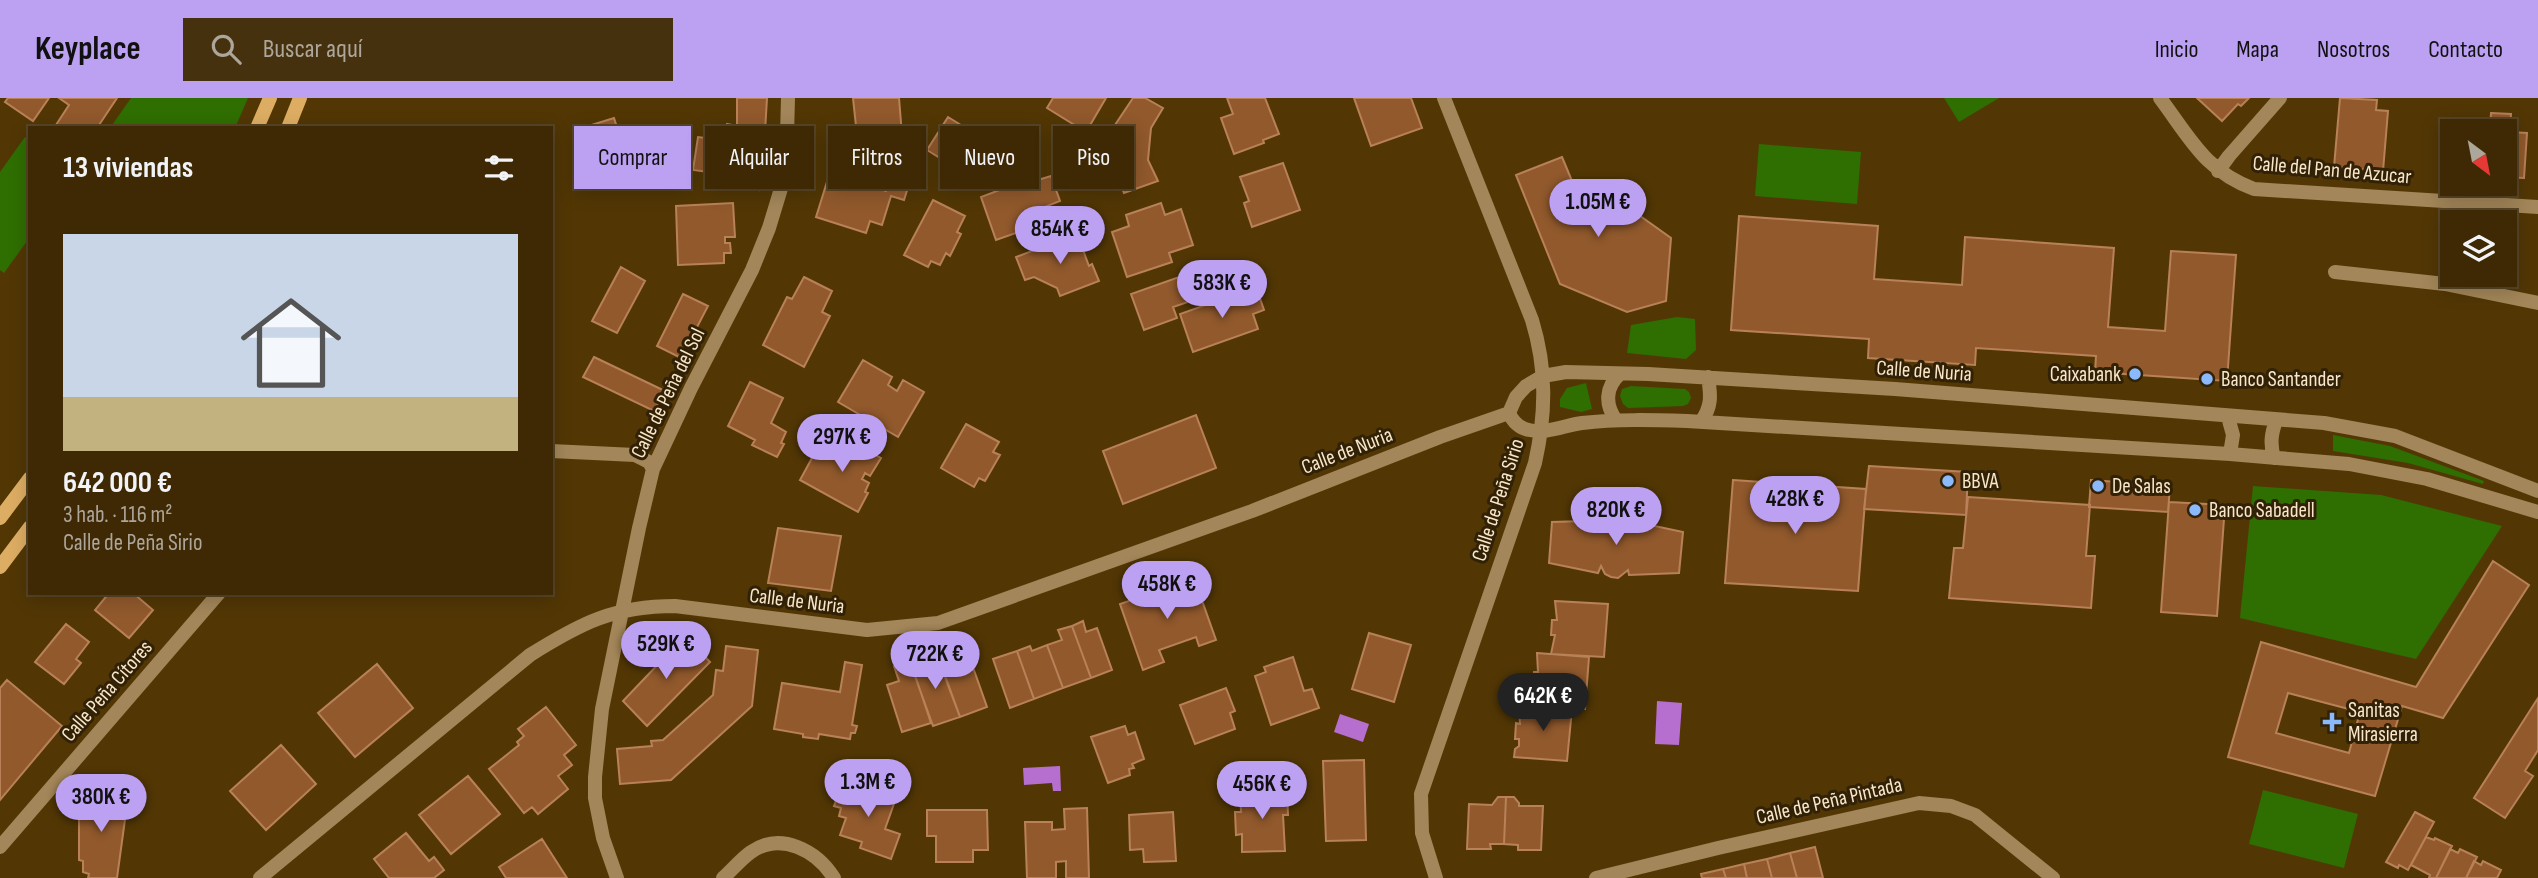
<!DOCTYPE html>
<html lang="es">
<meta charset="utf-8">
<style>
:root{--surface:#3e2904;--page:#45310e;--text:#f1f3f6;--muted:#ada69a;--line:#574526;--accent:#bca0f2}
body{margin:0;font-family:"Sofia Sans Condensed",sans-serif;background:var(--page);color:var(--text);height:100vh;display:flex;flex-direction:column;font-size:26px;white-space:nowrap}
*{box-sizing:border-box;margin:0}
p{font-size:23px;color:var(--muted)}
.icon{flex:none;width:38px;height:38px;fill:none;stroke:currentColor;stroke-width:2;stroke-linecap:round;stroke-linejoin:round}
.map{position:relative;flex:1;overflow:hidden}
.side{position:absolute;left:28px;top:28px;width:525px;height:469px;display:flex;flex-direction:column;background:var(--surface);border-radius:0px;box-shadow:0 4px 18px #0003,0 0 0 2px var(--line)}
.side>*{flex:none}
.guide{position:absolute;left:574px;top:28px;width:665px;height:63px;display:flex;gap:14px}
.needle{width:46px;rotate:148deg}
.buttons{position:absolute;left:2440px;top:21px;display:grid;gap:14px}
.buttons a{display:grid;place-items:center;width:77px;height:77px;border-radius:0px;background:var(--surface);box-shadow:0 4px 18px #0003,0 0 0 2px var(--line);font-size:35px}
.price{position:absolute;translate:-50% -60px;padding:0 16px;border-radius:24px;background:var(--accent);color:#111;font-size:23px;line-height:46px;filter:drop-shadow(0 2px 4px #0008)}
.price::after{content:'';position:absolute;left:50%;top:42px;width:21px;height:16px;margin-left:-10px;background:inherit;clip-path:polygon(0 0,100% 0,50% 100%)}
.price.selected{background:#222;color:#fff}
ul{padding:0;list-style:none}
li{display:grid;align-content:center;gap:14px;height:371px;padding:0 35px}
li+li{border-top:2px solid var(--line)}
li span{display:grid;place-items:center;height:217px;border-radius:0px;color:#555}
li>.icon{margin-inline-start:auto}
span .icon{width:126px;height:126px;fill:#fffc;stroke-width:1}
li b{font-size:30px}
h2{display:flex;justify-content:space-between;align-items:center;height:84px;padding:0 35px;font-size:30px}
.tag{padding:0 24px;border-radius:0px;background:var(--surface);box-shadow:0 4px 18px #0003,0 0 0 2px var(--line);font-size:24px;line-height:63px}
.tag.selected{background:var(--accent);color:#111}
header{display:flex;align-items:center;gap:42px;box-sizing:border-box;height:98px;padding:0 35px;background:var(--accent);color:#111}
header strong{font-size:33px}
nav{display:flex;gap:38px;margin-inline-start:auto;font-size:24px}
.search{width:490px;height:63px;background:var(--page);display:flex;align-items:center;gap:18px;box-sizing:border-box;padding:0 24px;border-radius:0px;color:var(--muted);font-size:26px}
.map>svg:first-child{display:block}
.green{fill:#2f6e01}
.water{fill:#b66ecf}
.building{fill:#91592c;stroke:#b98157;stroke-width:2;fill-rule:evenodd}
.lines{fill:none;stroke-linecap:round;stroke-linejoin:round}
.minor{stroke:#a38659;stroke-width:14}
.secondary{stroke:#ddad63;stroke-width:14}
.poi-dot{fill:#8bbafc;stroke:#302107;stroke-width:2.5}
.labels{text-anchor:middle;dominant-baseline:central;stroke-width:6;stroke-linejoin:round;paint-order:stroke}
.street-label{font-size:21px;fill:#fae6c8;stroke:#302107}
.poi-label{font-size:21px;fill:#fae6c8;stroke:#302107;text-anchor:start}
</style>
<header>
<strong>Keyplace</strong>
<div class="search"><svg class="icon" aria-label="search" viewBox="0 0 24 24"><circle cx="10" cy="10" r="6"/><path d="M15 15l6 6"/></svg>Buscar aquí</div>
<nav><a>Inicio</a><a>Mapa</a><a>Nosotros</a><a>Contacto</a></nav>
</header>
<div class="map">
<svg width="2538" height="780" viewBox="0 0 2538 780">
<rect width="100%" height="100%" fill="#523705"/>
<!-- green -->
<path class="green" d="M131 0H248L235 30H110Z
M1944 0H1999L1959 24Z
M25 39 30 43V139L4 175 0 172V74Z
M1759 46 1861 54 1857 106 1755 98Z
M1677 219 1695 221 1696 252 1686 261 1627 255 1631 227Z
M1586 285 1592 311 1581 314 1560 309V301L1567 290Z
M1631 288 1685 291 1689 294 1691 300 1688 306 1683 308 1628 310 1623 306 1620 298 1622 291Z
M2333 337 2390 348 2484 383 2483 386 2408 365 2333 353Z
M2253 388 2381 397 2502 428 2416 561 2240 520Z
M2263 692 2358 716 2344 770 2249 746Z"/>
<!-- water -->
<path class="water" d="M1657 603 1682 605 1679 647 1655 646Z
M1340 616 1369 626 1363 644 1334 634Z
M1060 668 1061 693H1053L1052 685 1024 687 1023 670Z"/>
<!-- building -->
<path class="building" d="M8 0H49L33 23 5 4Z
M59 0H117L97 30H54L69 7Z
M737 0H767L765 34 769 36 759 92 713 82 716 75 693 72 698 39 723 42 727 26 737 28Z
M853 0H899L902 37H893L894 43 858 47Z
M1053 0H1106L1086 34 1047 10Z
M1133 0H1145L1163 10 1151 30 1148 62 1158 83 1124 95 1107 54 1112 53 1118 33 1113 30Z
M1227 0H1265L1279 36 1263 42 1264 45 1234 56 1221 20 1233 16Z
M1354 0H1411L1422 30 1371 48Z
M2197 0H2249L2241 8 2238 6 2222 23Z
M2340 0 2377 2 2376 12 2388 13 2383 73 2334 69Z
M2491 15 2511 16 2510 34 2527 35 2524 80 2504 79V33H2490Z
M948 19 969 32 965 38 981 48 964 75 927 52Z
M614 20 623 48 627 47 637 77 601 88 582 30Z
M2444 34H2452V65H2448V57H2442Z
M1562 59 1572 83 1577 82 1584 99 1624 83 1629 97 1633 95 1636 115 1671 140 1666 203 1627 214 1560 186 1516 77Z
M1283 65 1300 112 1252 129 1244 105 1249 103 1240 79Z
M1033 66 1038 82 1051 78 1060 103 1042 110 1047 124 996 142 981 99 1005 90 1001 77Z
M831 71 862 80 860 85 886 93 893 71 912 77 904 102 891 98 882 127 870 123 866 135 816 119Z
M933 102 965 118 957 134 961 136 950 158 946 155 940 167 931 163 928 169 904 157Z
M733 105 735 139H725V145H730L731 155H724V165L678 167 676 108Z
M1161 105 1165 117 1181 111 1193 147 1169 155 1172 164 1127 179 1112 134 1129 128 1126 117Z
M1739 118 1878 128 1874 181 1962 187 1965 139 2114 150 2108 229 2165 233 2171 153 2236 157 2227 283 2095 274 2096 258 1976 250 1975 267 1868 260 1869 241 1731 232Z
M1077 136 1089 168 1092 166 1099 183 1060 198 1057 190 1034 179 1025 182 1016 159Z
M621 169 645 183 617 235 592 223Z
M1182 178 1191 203 1173 209 1177 220 1144 232 1131 196Z
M804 179 832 193 822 214 830 218 804 269 763 247 787 199 792 201Z
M1256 189 1264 212 1253 216 1258 231 1193 254 1180 216Z
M683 196 708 208 681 260 657 248Z
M594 259 665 293 654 313 583 279Z
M863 262 892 279 888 287 897 293 903 282 924 294 898 339 838 304Z
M750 284 783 300 771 325 786 334 781 345 784 346 777 359 752 347 755 342 728 328Z
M1196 317 1216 370 1123 406 1103 353Z
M966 326 999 344 993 354 1000 357 985 383 979 380 974 389 941 370Z
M847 341 881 360 870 378 865 375 862 381 869 385 865 394 868 395 858 414 800 382 818 349 837 360Z
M1869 368 1968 374 1966 417 1864 411Z
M1733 382 1866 391 1858 493 1725 485Z
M2091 382 2170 388 2168 414 2089 409Z
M1968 399 2090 407 2086 458H2095L2091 510 1949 500 1954 450H1963Z
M2169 404 2225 407 2217 518 2161 514Z
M1600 416 1601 421 1635 424 1636 419 1651 422 1650 427 1683 434 1679 475 1629 477 1628 472 1618 480 1611 479 1605 476 1601 468 1598 475 1549 465 1552 424 1585 423V417Z
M778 430 841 438 831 493 768 485Z
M2493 463 2529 487 2443 620 2402 608 2375 698 2228 659 2261 544 2416 589ZM2288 595 2360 614 2349 655 2276 635Z
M1194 480 1216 542 1199 548 1196 539 1159 552 1164 564 1143 572 1120 506Z
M109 495H133L153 512 129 540 95 512Z
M1555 503 1608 506 1604 559 1551 556 1555 537H1551L1552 522H1557Z
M1083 523 1086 534 1097 530 1112 572 1091 580 1072 528Z
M66 526 89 544 76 561 81 565 64 586 35 564Z
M1072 528 1091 580 1063 590 1047 547 1062 542 1058 532Z
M1369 535 1411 547 1394 604 1352 591Z
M685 538 710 564 647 628 623 603Z
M1047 547 1063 590 1034 601 1017 553 1030 548 1032 553Z
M726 548 758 552 752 608 671 682 620 686 617 651 652 648 651 643 663 642 713 597 716 572 723 573Z
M1017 553 1034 601 1010 610 993 561Z
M1537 555 1589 559 1585 611 1532 608 1533 599 1537 596V589H1533L1534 574H1538Z
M938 558 960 619 933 628 911 567Z
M969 558 987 609 960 619 945 579 962 572 958 562Z
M1293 559 1304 593 1312 591 1319 610 1271 627 1255 578 1266 574 1264 569Z
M910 562 931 625 902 634 887 587 899 583 894 568Z
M845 564 862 567 852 627 857 628 855 635H851L850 641 819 636 818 641 803 639V636L774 631 782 585 840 594Z
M377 566 413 610 355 659 318 615Z
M7 582 62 628 0 702V590Z
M1226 590 1235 613 1230 615 1235 631 1195 646 1180 607Z
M2538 600V652L2525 673 2533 678 2505 720 2474 700Z
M1519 607 1572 611 1567 663 1514 659 1515 651 1519 648V641H1515L1516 625 1520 626Z
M546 609 576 647 564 657 572 667 558 678 568 691 538 716 532 709 524 715 489 671 519 647 517 644 524 638 518 631Z
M1125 628 1128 637 1135 634 1144 661 1132 666 1134 670 1129 671 1130 677 1108 685 1091 639Z
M281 647 316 686 266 732 230 693Z
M1364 662 1366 742 1326 743 1323 663Z
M468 678 500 716 451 756 419 717Z
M848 683 896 700 885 731 900 736 891 761 860 750 862 744 840 737 846 720 839 718 841 710 834 708 840 692 844 693Z
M107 689 127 707 117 780H88L89 776 83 774V763L79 762V710L91 693 102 696Z
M1287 692 1288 717H1283L1285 753 1242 754V736L1236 737 1235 714H1241L1240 694Z
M1498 699H1506L1504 746H1490L1491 751H1467L1469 706 1492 707Z
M1506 699H1514L1519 705V708H1543L1541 752H1518V747L1504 746Z
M1087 710 1089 780H1066V763L1056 764V780H1027L1025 724H1052V732L1065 731 1064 711Z
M927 712H987L988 752H973V764H936V738H927Z
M1173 714 1176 763 1144 764 1143 751 1130 752 1129 717Z
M2415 714 2434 724 2408 772 2399 767 2398 770 2386 764Z
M406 735 429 763 434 759 444 772 434 780H389L374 761Z
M2426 739 2434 742 2435 740 2452 748 2436 780H2429L2430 777 2411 767Z
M542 741 567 780H506L499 769Z
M1815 749 1823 780H1797L1790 755Z
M2450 751 2458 755 2460 751 2477 759 2466 780H2436Z
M1790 755 1797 780H1772L1767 761Z
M1767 761 1772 780H1747L1744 766Z
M2474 763 2481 767 2483 763 2501 772 2497 780H2466Z
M1744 766 1747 780H1726L1723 771Z
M1723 771 1726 780H1702L1701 776Z"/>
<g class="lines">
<!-- minor -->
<path class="minor" d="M2160 0C2190 40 2205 73 2254 91L2538 109
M2218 73 2229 58 2280 0
M2335 174 2445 186 2538 205
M2228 319 2233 337 2230 356
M1616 322C1605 307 1605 289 1620 276
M1701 324C1712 308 1711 298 1708 279
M551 353 635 357 649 364 653 371
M2274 360C2270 346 2271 336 2276 323
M2538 393 2395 338 2324 325 1895 291 1648 276 1566 274 1543 278 1526 288 1516 299 1509 315C1513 324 1519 330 1529 332 1547 336 1565 327 1582 325 1617 321 1652 322 1687 323L2230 356 2349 366 2427 381 2538 414
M0 749 219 495
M260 780 530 557C581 525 614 508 675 508L867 532 938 525 1252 413 1440 339 1509 315
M617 780 603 740 595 700V679L602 611 639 430 653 371 691 290 752 172 769 130 786 74 788 0
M723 780C732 772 741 761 751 754 781 733 817 753 834 780
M1436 780 1422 735 1421 696 1535 365C1546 316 1547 271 1532 222L1444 0
M1596 780 1718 750 1919 705 1951 708 1975 717 2053 780"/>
<!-- secondary -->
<path class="secondary" d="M257 30 270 0
M288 30 300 0
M0 420 30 380
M0 469 30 429"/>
</g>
<!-- markers -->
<g class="poi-dot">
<circle cx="2135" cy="276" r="7"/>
<circle cx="2207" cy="281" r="7"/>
<circle cx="1948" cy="383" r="7"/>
<circle cx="2098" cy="388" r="7"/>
<circle cx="2195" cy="412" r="7"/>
<path d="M2328.5 613.5h7v7h7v7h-7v7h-7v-7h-7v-7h7z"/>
</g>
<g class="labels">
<!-- street labels -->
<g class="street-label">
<text transform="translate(2332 72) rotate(5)">Calle del Pan de Azucar</text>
<text transform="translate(1924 273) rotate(4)">Calle de Nuria</text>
<text transform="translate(668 295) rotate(-64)">Calle de Peña del Sol</text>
<text transform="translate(1347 353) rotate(-21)">Calle de Nuria</text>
<text transform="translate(1498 402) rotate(-72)">Calle de Peña Sirio</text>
<text transform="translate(797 503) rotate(7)">Calle de Nuria</text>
<text transform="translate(107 593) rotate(-49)">Calle Peña Cítores</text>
<text transform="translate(1829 703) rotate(-13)">Calle de Peña Pintada</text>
</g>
<!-- poi labels -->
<g class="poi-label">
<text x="2121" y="276" text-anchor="end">Caixabank</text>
<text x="2221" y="281">Banco Santander</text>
<text x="1962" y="383">BBVA</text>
<text x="2112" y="388">De Salas</text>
<text x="2209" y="412">Banco Sabadell</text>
<text x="2348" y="612">Sanitas<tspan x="2348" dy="24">Mirasierra</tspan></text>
</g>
</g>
</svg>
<div class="buttons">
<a><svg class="needle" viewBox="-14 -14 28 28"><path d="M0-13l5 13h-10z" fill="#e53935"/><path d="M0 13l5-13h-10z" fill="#ada69a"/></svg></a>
<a><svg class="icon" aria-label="layers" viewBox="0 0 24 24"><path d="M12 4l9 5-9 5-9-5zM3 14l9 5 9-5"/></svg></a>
</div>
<b class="price" style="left:1598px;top:141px">1.05M €</b>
<b class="price" style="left:1060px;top:168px">854K €</b>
<b class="price" style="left:1222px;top:222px">583K €</b>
<b class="price" style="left:842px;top:376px">297K €</b>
<b class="price" style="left:1795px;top:438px">428K €</b>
<b class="price" style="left:1616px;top:449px">820K €</b>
<b class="price" style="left:1167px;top:523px">458K €</b>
<b class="price" style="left:666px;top:583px">529K €</b>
<b class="price" style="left:935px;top:593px">722K €</b>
<b class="price selected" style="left:1543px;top:635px">642K €</b>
<b class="price" style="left:868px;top:721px">1.3M €</b>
<b class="price" style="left:1262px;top:723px">456K €</b>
<b class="price" style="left:101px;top:736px">380K €</b>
<div class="guide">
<a class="tag selected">Comprar</a>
<a class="tag">Alquilar</a>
<a class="tag">Filtros</a>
<a class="tag">Nuevo</a>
<a class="tag">Piso</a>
</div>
<section class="side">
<h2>13 viviendas<svg class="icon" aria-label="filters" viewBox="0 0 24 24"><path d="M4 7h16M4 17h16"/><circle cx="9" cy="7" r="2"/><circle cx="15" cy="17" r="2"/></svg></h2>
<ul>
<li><span style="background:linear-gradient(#c9d6e8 75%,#c2b280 0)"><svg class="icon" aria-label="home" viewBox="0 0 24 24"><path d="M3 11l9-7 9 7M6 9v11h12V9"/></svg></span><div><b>642 000 €</b><p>3 hab. · 116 m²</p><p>Calle de Peña Sirio</p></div></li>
</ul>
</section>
</div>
